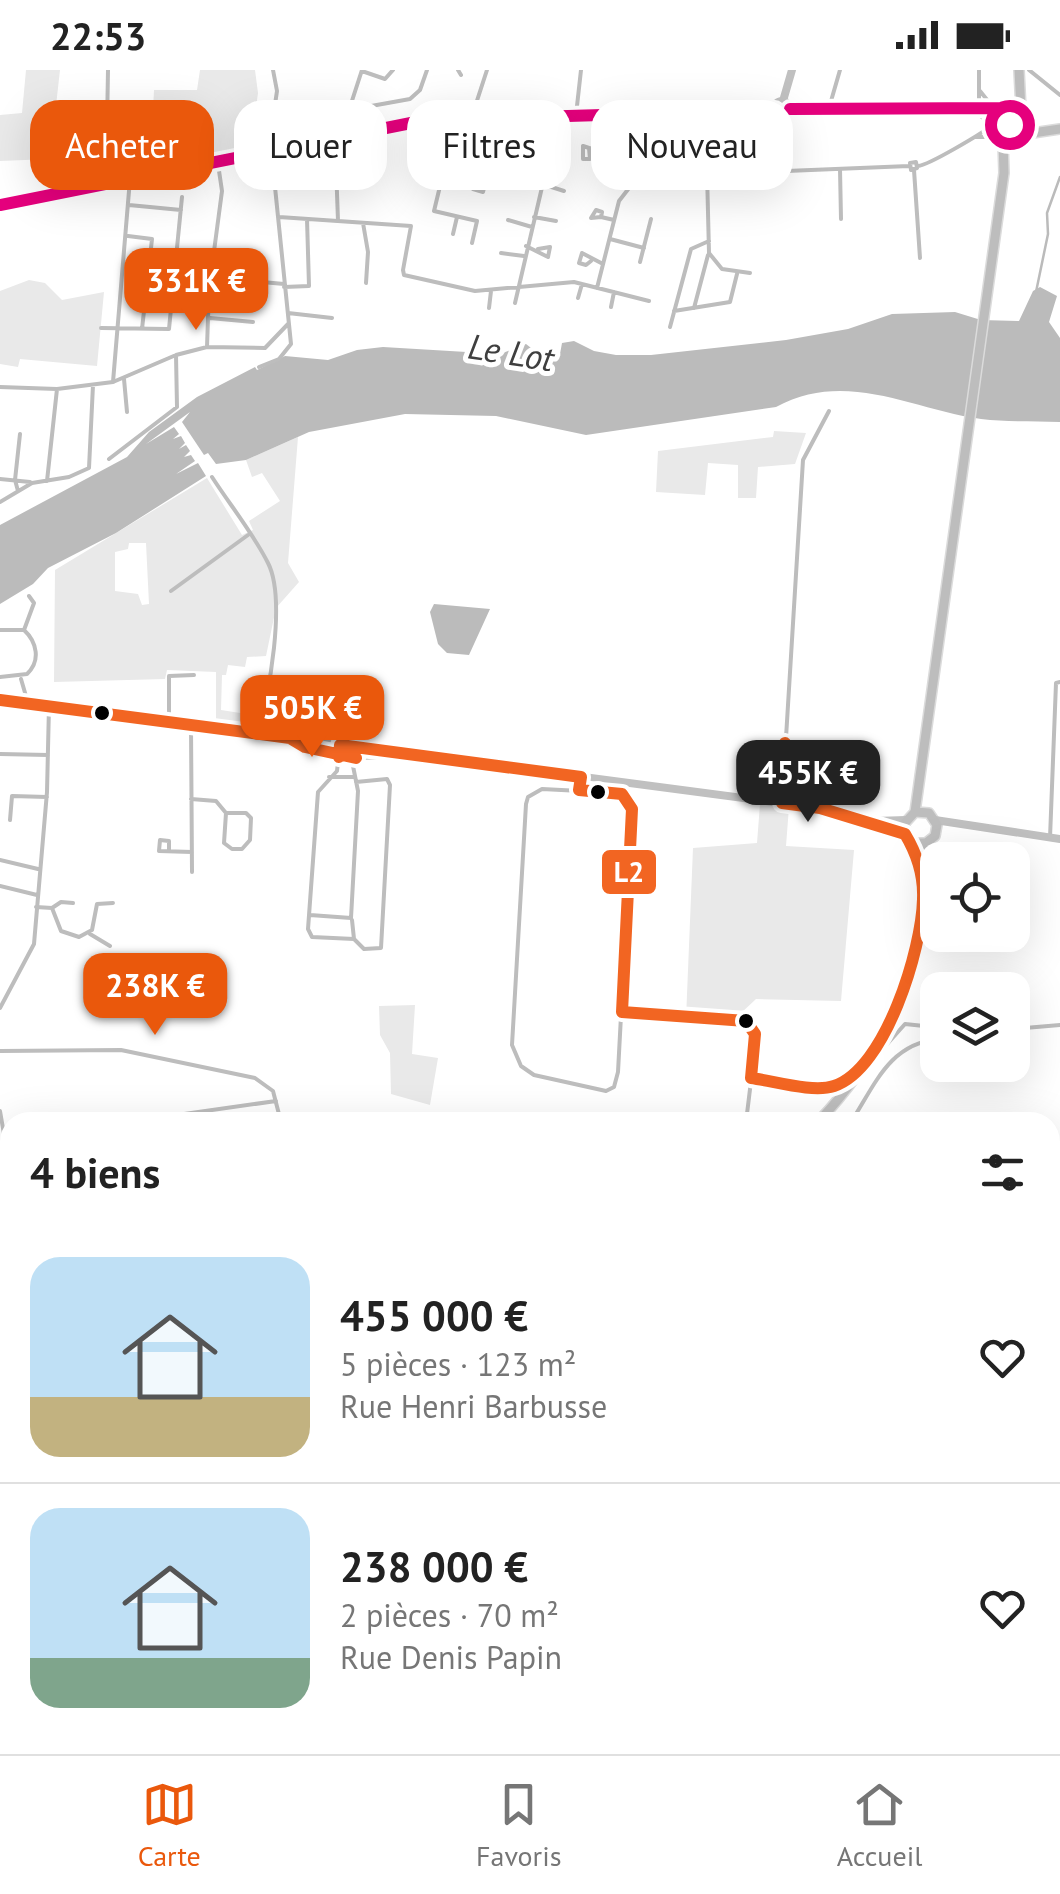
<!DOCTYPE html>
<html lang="fr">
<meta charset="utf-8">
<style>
:root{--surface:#fff;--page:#f2f2f2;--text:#222;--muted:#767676;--line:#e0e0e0;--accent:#ea580c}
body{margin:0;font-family:"PT Sans",sans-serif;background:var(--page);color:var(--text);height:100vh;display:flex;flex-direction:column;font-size:38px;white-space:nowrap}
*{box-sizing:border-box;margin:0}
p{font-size:32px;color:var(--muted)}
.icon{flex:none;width:55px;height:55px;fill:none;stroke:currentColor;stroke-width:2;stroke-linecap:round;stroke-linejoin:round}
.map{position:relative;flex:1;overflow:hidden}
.drawer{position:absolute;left:0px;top:1042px;width:1060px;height:642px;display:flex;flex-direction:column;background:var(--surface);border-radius:30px 30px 0 0;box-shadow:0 10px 40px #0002}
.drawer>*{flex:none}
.guide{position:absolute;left:30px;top:30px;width:1000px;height:90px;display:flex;gap:20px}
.buttons{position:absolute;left:920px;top:772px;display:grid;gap:20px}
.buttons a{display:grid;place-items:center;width:110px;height:110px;border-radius:20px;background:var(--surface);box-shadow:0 10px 40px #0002;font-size:50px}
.price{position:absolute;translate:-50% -85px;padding:0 22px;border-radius:20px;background:var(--accent);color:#fff;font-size:32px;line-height:65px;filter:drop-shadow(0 2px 5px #0008)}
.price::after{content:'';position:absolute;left:50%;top:60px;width:30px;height:22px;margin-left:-15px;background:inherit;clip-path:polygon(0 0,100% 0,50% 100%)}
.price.selected{background:#222;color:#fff}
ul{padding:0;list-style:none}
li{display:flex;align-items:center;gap:30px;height:250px;padding:0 30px}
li+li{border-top:2px solid var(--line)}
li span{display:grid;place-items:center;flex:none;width:280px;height:200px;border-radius:30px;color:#555}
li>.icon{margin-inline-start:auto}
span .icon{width:120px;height:120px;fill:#fffc;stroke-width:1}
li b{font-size:42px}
h2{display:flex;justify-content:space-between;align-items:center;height:120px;padding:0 30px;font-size:42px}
.tag{padding:0 35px;border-radius:30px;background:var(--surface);box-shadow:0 10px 40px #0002;font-size:35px;line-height:90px}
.tag.selected{background:var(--accent);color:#fff}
.status{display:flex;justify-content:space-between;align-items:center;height:70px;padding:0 50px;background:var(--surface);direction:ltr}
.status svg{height:28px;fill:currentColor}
.tabs{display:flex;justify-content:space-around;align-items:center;height:140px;border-top:2px solid var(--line);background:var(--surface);font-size:28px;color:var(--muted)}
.tabs a{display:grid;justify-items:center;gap:5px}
.tabs .selected{color:var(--accent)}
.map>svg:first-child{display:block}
.green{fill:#e9e9e9;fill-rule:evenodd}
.water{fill:#bbb}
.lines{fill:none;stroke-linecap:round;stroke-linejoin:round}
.stream{stroke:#bbb;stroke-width:2.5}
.primary-casing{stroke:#dbdbdb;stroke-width:12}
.street{stroke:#bdbdbd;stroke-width:4}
.secondary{stroke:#c0c0c0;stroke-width:8}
.primary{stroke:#bdbdbd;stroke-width:9}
.bus-1-casing{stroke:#fff;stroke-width:20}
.bus-2-casing{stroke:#fff;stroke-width:20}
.bus-1{stroke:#f26522;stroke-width:12}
.bus-2{stroke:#e5007d;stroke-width:12}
.bus-dot{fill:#000;stroke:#fff;stroke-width:4}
.labels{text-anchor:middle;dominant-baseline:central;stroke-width:10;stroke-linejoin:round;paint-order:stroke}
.water-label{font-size:35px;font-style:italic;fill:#3f3f3f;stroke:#fff}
.line-badge{stroke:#fff;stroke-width:4}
.badge-label{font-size:28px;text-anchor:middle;font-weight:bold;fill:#fff}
</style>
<div class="status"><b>22:53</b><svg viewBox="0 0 49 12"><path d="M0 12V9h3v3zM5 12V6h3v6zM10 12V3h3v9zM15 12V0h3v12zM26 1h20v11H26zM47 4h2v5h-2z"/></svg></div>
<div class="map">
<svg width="1060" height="1684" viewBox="0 0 1060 1684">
<rect width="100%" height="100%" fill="#fff"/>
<!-- green -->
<path class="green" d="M26 0H60L50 89 0 91V45L22 43Z
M200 0H255L258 23 250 81 198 91 193 52 178 51 173 43 170 50 145 53V40L153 39 154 20H197Z
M29 210 45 213 62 230 104 222 97 296 20 289 18 297 0 294V221Z
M774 361 806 363 795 394 758 397 756 428H738V395L708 393 705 425 656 422 658 381 773 367Z
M298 367 288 493 299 512 276 538 266 586 247 587 245 597 228 595 226 605H222L221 640 253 645 256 629 260 630 254 660 216 655V602L167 600 165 609 54 612 55 500 207 408 242 465 253 460 249 451 280 431 262 403 252 407 246 390ZM129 473H146L149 534 142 535 138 524 115 521V482L128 479Z
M760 734 789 737 786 776 854 780 841 931 756 929 739 945 744 954 686 949 693 778 757 773Z
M415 935 412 984 438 988 430 1035 391 1024 390 983 380 965 379 936Z
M1053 1206 1060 1209V1448L1050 1452Z
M1060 1567V1684H1045L1044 1675H1050V1572Z"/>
<!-- water -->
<path class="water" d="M1040 217 1057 226 1049 252 1060 268V352C1034 351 1007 352 981 349 911 339 846 299 776 337L586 365 496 346 405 344 309 362 246 390 216 394 208 383 204 385 182 352 190 342 146 374 174 357 179 364 173 369 181 366 185 373 179 379 186 375 190 381 184 387 191 385 195 391 176 404 198 393 206 406 116 463 48 498 33 514 0 534V455L127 387 149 362 197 327 255 297 257 300 285 286 328 290 357 280 383 277 500 284 526 274 544 288 560 284 562 273 574 271 594 281 616 285H651L786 270 848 259 892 244 955 242 981 250 1019 251 1033 221Z
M434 534 490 539 469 585 447 583 438 574 430 542Z"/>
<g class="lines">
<!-- stream -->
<path class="stream" d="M1036 222 1048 164 1047 143 1060 107"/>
<defs>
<path id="primary" d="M1019 0 1021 40
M991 55a19 19 0 1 1 38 0a19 19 0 1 1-38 0Z
M1026 64 1060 59
M915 742 1004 103 1003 72
M913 773H926L935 766 937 755 929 743 915 742 904 754 920 800
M818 1052C873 994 912 923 922 842 925 820 920 795 926 773
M0 1177 10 1172"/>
</defs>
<!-- primary casing -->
<use href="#primary" class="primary-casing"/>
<!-- street -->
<path class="street" d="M458 0 461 5
M1029 0 1060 25
M362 1 385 9 393 0
M980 21 992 36
M979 36V0
M829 38 840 0
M349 40 410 29 420 20 427 0
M699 43 704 70 707 43
M576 45 581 0
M472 46 487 0
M783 46V101
M456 50 434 141 477 151 472 173
M620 63V77
M351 65 349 40 362 0
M976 67H995
M335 68 338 151
M704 70 707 100 716 104 909 96
M677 74 681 108
M616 77 618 102
M589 78 583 76V89H590L589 78 642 79
M916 92 917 98 911 100 910 93Z
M479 94 564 121
M918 96C929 95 981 64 991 56
M840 99 841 149
M914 100 920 188
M707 102 709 183 722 199 750 203
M531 110 544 49
M99 114 102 84
M106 114 108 0
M473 119 483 122 489 97
M129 135 181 140
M279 147 411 156 403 200 404 205 475 221 574 212 649 231
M534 147 556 151
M601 147 591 148 596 140 602 142 601 147 614 150
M508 150 532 157
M363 153 368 182 366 213
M453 164 457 147
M128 166 152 169 142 259
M610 169 644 178
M526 176 548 187 550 177 538 179
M501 183 524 186
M591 191 586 195 579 193 582 183 603 194
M640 192 651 149
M251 211 284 214
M284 217 309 216 307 149
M597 218 619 131 643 100 642 79 704 73
M578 228 582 214
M515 233 543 113
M611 237 614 222
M489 238 491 221
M694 238 708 185
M674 241 730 232 737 204
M288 243 332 248
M210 248 253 252
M670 257 691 179 709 171
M101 258 169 259 182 127
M207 277 209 219 222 121 218 94
M259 297 279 289 291 274 270 68 277 21 273 0
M124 309 127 342
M113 312 130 109
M0 317 57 319
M109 389 177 337 176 285
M212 407C230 435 253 463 268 493 286 528 270 627 256 664
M0 409 30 412
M47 411 57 319 113 312 176 285 207 277 265 278 288 254
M18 421 15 410 20 364
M0 432 32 413 69 407 89 398 93 315
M171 521 248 465
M0 560H24C37 572 41 591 27 604L0 607
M24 560 34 533 29 526
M21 609 28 633
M169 653V606L194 605
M191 656 192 802
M292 672 344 688 405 687
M340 675 337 701 318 722 308 859 312 867 354 869
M0 684 48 685
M329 707H353
M542 719 619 723 632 739 618 1002 614 1017 606 1021 534 1005 521 996 512 975 526 734 528 727Z
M191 729 216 731 226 743 224 773 232 779H242L250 770 251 748 246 743H226
M782 733 803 390 829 341
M10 750 12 726 47 727
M1050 768 1056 613 1060 612
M169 781V771L160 770 159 781 192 782
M0 790 38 799
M0 816 37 825
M36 837 52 838 61 861 79 867 92 860 97 834 113 833
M52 838 61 832 73 833
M310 845 351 848 358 721 349 676
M352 850 354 869
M90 864 110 876
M354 869 364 879 381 878 390 715 387 709 356 712
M0 938 34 874 47 722 49 636
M622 942 742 951 751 955 756 970 746 1052
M1012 959 1060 955
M0 981 121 980 255 1008 273 1021 281 1052
M864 1000 905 954 924 956 929 968
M752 1009 831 1018 849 1008
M0 1041 10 1099
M128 1052 276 1031
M851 1052C875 1015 889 974 938 969
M1050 1086 1060 1087
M0 1170 10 1163
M0 1186 10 1180
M5 1236 10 1233
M0 1617 10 1625
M70 1675 79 1684
M344 1675 345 1684
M792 1675 794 1684
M470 1684 489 1675
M867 1684 870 1675"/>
<!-- secondary -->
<path class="secondary" d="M783 31 792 0
M774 39a8 8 0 1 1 16 0a8 8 0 1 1-16 0Z
M790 39 1002 38
M976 40 991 52
M0 135 426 50 775 40
M0 630 804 736 905 764
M935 750 1060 769
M875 751 906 750"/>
<!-- primary -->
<use href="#primary" class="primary"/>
<defs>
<path id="bus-1" d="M0 630 290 668 305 677 356 688
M339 687 340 675 581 707 579 720 622 724 632 739 622 942 746 951 755 964 751 1008C774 1011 813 1023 834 1016 886 999 922 878 923 829 924 806 917 784 905 764L820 738 782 733 785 673"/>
<path id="bus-2" d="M991 55a19 19 0 1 1 38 0a19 19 0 1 1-38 0Z
M790 39 1002 38
M0 135 426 50 775 40"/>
</defs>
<!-- bus-1 casing -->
<use href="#bus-1" class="bus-1-casing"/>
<!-- bus-2 casing -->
<use href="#bus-2" class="bus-2-casing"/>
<!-- bus-1 -->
<use href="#bus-1" class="bus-1"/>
<!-- bus-2 -->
<use href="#bus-2" class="bus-2"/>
</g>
<!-- markers -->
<g class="bus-dot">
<circle cx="102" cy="643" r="9"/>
<circle cx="598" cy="722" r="9"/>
<circle cx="746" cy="951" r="9"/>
</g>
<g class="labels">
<!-- water labels -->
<g class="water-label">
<text transform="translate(511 282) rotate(9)">Le Lot</text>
</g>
</g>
<rect class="line-badge" x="600" y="778" width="58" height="48" rx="10" fill="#f26522"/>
<g class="badge-label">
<text x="629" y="812">L2</text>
</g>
</svg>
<div class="buttons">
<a><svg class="icon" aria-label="locate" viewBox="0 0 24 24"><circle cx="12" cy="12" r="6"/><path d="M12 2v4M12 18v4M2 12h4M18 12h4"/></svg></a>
<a><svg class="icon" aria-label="layers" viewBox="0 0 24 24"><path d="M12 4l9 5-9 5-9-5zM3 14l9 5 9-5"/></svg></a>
</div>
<b class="price" style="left:196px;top:263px">331K €</b>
<b class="price" style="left:312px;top:690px">505K €</b>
<b class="price selected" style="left:808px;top:755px">455K €</b>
<b class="price" style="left:155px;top:968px">238K €</b>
<div class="guide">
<a class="tag selected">Acheter</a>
<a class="tag">Louer</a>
<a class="tag">Filtres</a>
<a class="tag">Nouveau</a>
</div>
<section class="drawer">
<h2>4 biens<svg class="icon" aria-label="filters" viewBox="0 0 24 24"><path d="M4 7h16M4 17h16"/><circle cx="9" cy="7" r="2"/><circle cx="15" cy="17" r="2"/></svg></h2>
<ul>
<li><span style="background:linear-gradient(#bfe0f5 70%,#c2b280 0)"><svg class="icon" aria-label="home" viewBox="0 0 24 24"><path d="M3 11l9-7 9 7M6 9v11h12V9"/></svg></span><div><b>455 000 €</b><p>5 pièces · 123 m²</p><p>Rue Henri Barbusse</p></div><svg class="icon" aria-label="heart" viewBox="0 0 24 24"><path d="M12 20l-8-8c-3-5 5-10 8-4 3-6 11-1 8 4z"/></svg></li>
<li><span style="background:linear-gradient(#bfe0f5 75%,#7fa58c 0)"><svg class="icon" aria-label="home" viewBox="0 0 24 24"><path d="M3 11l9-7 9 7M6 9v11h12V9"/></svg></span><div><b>238 000 €</b><p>2 pièces · 70 m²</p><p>Rue Denis Papin</p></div><svg class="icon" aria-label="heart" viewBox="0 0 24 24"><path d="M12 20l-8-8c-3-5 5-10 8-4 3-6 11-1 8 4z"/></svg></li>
</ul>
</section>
</div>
<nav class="tabs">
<a class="selected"><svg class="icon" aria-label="map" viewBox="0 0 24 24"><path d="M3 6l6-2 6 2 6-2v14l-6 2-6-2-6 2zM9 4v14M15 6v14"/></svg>Carte</a>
<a><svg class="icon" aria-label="saved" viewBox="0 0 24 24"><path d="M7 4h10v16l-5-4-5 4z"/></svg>Favoris</a>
<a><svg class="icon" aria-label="home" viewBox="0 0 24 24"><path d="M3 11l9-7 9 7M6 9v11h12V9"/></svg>Accueil</a>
</nav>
